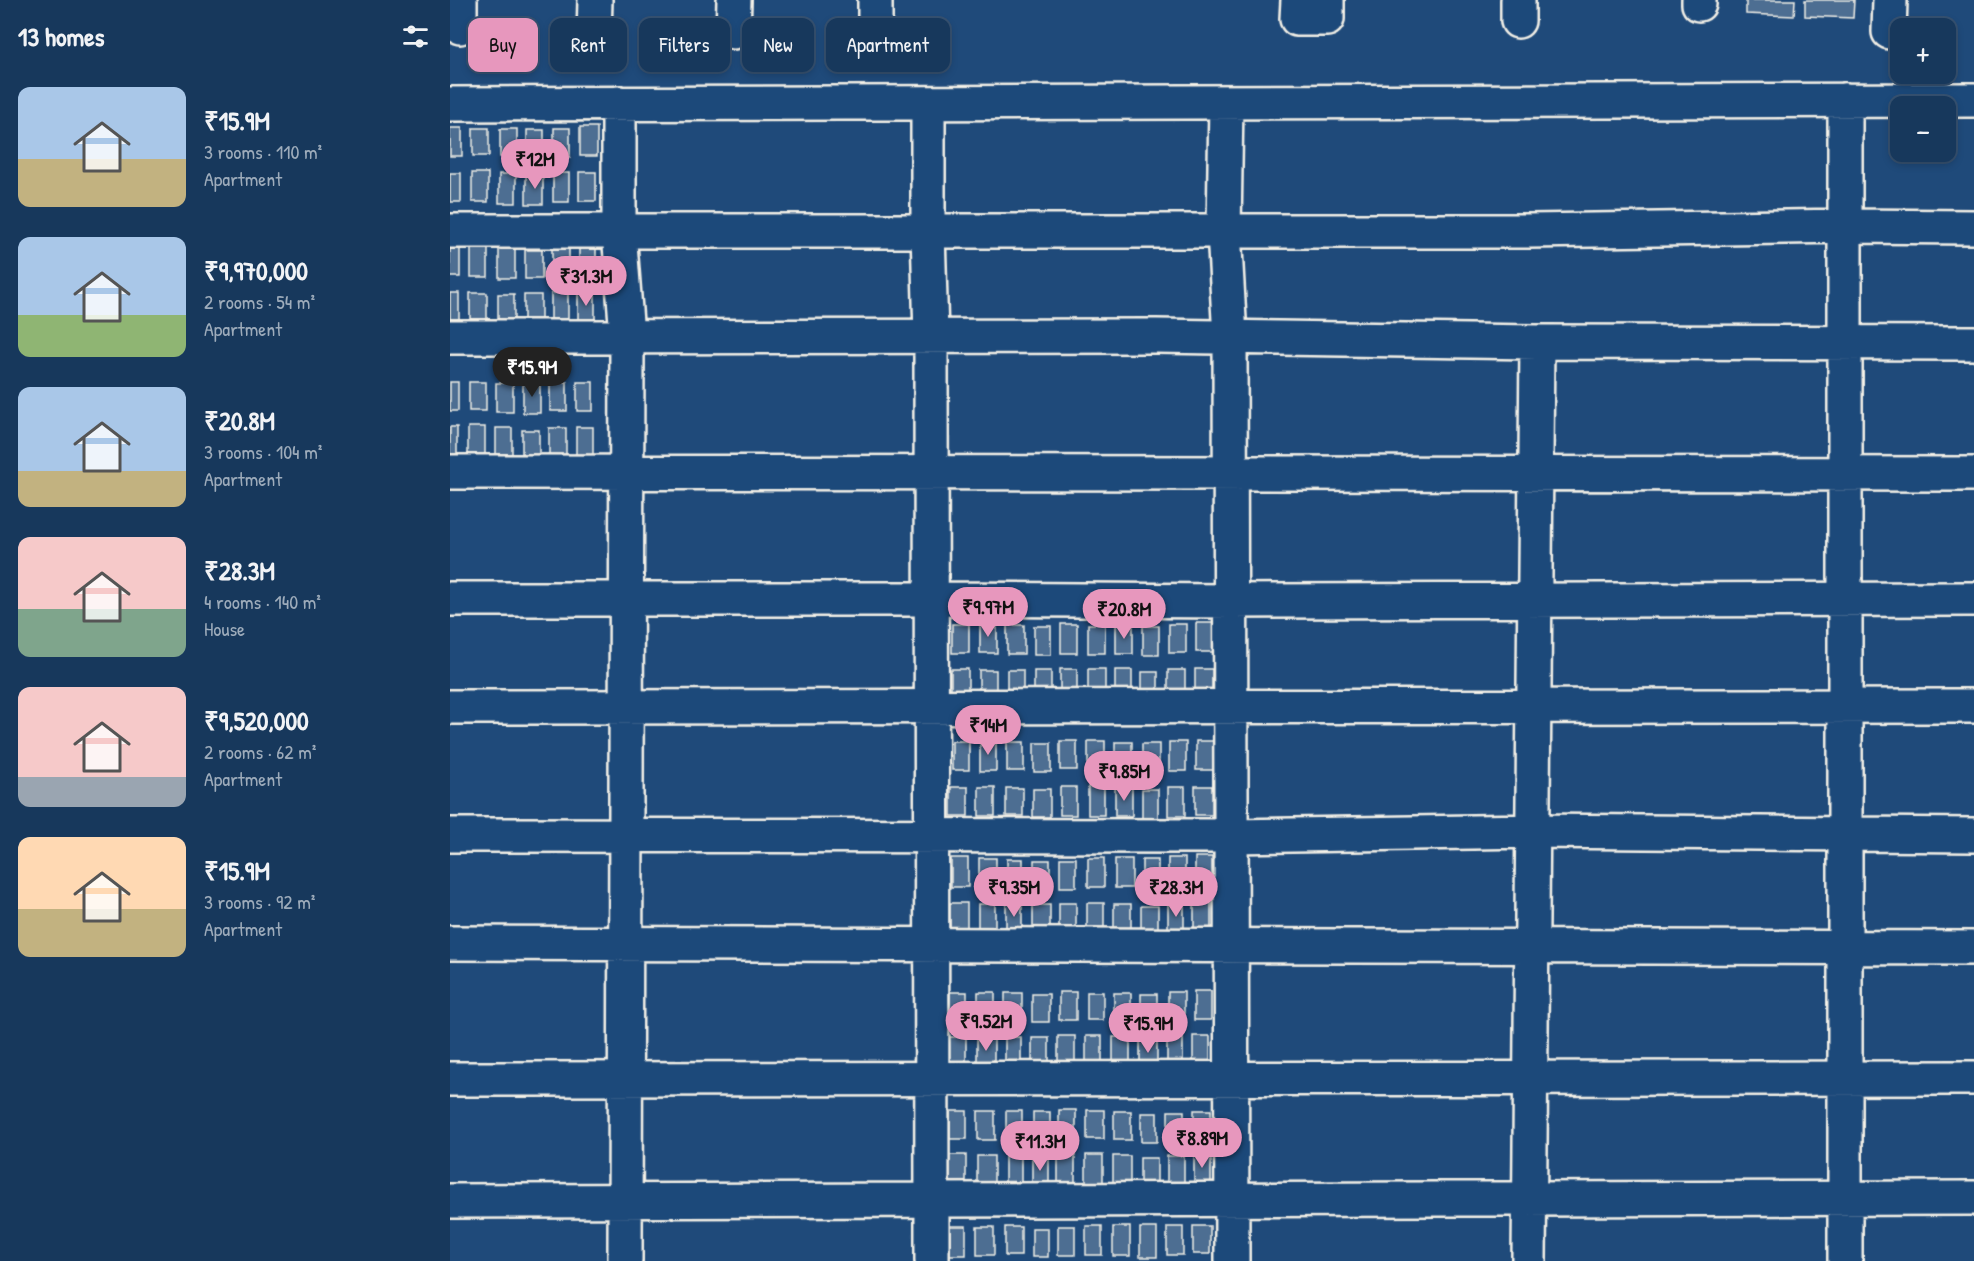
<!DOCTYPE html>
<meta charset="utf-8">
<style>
:root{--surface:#17385c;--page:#203f62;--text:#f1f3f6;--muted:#9eacbb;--line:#365272;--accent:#e797bd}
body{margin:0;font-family:"Patrick Hand",sans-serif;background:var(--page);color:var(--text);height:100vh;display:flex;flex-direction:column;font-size:22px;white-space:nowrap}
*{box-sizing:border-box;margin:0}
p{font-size:20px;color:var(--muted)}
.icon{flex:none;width:33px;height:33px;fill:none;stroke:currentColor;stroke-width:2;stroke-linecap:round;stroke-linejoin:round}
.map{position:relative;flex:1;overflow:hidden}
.side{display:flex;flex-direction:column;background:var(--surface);width:450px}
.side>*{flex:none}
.hud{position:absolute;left:18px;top:18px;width:570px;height:54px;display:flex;gap:12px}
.fabs{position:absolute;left:1440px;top:18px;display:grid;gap:12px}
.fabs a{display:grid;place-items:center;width:66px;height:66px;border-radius:12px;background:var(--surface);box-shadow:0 3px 9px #0003,0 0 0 2px var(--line);font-size:30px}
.price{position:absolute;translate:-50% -51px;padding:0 14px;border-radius:21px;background:var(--accent);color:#111;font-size:20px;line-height:39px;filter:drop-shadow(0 2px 3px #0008)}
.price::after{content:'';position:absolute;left:50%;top:36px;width:18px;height:14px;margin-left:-9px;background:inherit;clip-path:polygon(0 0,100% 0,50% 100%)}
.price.active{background:#222;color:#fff}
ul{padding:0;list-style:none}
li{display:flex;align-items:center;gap:18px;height:150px;padding:0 18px}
li span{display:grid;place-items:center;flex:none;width:168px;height:120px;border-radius:12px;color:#555}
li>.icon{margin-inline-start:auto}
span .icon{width:72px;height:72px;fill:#fffc;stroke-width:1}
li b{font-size:26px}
h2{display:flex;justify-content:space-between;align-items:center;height:72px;padding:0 18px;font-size:26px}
.tag{padding:0 21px;border-radius:12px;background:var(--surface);box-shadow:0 3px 9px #0003,0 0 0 2px var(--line);font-size:21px;line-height:54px}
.tag.active{background:var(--accent);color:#111}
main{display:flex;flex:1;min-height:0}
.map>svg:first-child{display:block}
.building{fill:#4d6e92;stroke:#f4f1e8;stroke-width:1.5}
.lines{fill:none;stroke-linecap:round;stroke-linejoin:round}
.street-casing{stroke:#f4f1e8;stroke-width:38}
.street{stroke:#1f4a7a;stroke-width:33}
</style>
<main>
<section class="side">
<h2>13 homes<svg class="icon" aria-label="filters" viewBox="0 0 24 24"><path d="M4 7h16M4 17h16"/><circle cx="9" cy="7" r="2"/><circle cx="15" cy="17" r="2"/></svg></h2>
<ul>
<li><span style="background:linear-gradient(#a9c7e8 60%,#c2b280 0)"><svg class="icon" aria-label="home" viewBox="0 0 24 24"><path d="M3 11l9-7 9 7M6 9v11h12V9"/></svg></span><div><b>₹15.9M</b><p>3 rooms · 110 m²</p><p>Apartment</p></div></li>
<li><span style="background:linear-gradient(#a9c7e8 65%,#8fb573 0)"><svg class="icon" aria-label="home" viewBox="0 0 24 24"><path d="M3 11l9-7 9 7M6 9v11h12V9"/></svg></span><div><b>₹9,970,000</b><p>2 rooms · 54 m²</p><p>Apartment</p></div></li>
<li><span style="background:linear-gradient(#a9c7e8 70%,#c2b280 0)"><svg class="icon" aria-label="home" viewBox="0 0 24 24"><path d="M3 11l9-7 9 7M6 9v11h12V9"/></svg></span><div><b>₹20.8M</b><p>3 rooms · 104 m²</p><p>Apartment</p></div></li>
<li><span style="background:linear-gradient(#f6c9c9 60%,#7fa58c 0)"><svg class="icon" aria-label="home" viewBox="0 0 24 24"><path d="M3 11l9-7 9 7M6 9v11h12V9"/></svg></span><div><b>₹28.3M</b><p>4 rooms · 140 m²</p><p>House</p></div></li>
<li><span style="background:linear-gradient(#f6c9c9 75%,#9aa5b1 0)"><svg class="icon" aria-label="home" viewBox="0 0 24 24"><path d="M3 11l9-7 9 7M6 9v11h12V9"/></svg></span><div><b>₹9,520,000</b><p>2 rooms · 62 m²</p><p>Apartment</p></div></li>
<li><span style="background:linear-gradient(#ffd9b3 60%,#c2b280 0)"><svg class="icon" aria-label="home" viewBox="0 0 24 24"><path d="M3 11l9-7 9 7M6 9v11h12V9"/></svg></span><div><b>₹15.9M</b><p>3 rooms · 92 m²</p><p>Apartment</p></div></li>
</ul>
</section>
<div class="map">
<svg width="1524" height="1261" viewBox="0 0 1524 1261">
<rect width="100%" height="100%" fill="#1f4a7a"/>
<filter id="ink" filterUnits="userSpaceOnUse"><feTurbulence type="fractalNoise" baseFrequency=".0167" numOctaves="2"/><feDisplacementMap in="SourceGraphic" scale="12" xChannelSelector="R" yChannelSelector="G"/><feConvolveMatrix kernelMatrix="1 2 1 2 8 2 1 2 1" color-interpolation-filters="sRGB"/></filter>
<g filter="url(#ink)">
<!-- building -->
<path class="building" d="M1296 0H1345L1344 16 1296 14Z
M1355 0H1404L1403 18 1355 16Z
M130 127H147V156H130Z
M0 128H12V156H0Z
M23 128H39V156H23Z
M104 128H120V157H104Z
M50 129H67V157H50Z
M77 130H94V159H77Z
M129 172H146V201H129Z
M0 173H11V202H0Z
M22 173H38V202H22Z
M103 173H119V202H103Z
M49 174H66V203H49Z
M76 175H93V204H76Z
M129 247H146V276H129Z
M0 248H10V277H0Z
M21 248H38V277H21Z
M102 248H119V277H102Z
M49 249H65V278H49Z
M75 250H92V279H75Z
M0 293H9V322H0Z
M20 293H37V322H20Z
M101 293H118V322H101Z
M128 293H145V321H128Z
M48 294H64V323H48Z
M74 295H91V324H74Z
M0 382H8V411H0Z
M19 382H36V411H19Z
M100 382H117V411H100Z
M127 382H143V411H127Z
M46 383H63V412H46Z
M73 384H90V413H73Z
M0 427H7V456H0Z
M18 427H35V456H18Z
M126 427H143V455H126Z
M46 428H62V457H46Z
M99 428H116V456H99Z
M72 430H89V458H72Z
M746 623H763V652H746Z
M502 624H519V653H502Z
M530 624H547V653H530Z
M611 624H627V653H611Z
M638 624H655V653H638Z
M719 624H736V653H719Z
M557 625H574V654H557Z
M666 625H683V654H666Z
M584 626H601V655H584Z
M693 626H709V655H693Z
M501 669H518V698H501Z
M610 669H627V698H610Z
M638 669H655V698H638Z
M745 669H762V697H745Z
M529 670H546V698H529Z
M557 670H573V699H557Z
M665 670H682V699H665Z
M718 670H735V698H718Z
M584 671H601V700H584Z
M692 672H708V700H692Z
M502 741H519V770H502Z
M610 741H627V770H610Z
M638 741H655V770H638Z
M746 741H763V770H746Z
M530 742H546V771H530Z
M557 742H574V771H557Z
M665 742H682V771H665Z
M719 742H736V771H719Z
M584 743H601V772H584Z
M692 744H709V773H692Z
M745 786H762V815H745Z
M501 787H518V816H501Z
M529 787H545V816H529Z
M610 787H626V815H610Z
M638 787H654V815H638Z
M718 787H735V816H718Z
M556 788H573V816H556Z
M665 788H682V816H665Z
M583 789H600V817H583Z
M692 789H708V818H692Z
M745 857H762V886H745Z
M501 858H518V887H501Z
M529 858H546V887H529Z
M610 858H626V887H610Z
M638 858H654V887H638Z
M718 858H735V887H718Z
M557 859H573V888H557Z
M665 859H682V888H665Z
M584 860H600V889H584Z
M692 860H708V889H692Z
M500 903H517V932H500Z
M609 903H626V932H609Z
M637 903H654V932H637Z
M744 903H761V931H744Z
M528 904H545V932H528Z
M556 904H572V933H556Z
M664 904H681V933H664Z
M718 904H734V932H718Z
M583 905H600V934H583Z
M691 906H708V934H691Z
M744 991H761V1020H744Z
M500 992H517V1021H500Z
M528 992H545V1021H528Z
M609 992H626V1020H609Z
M637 992H653V1020H637Z
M718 992H734V1021H718Z
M555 993H572V1021H555Z
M664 993H681V1021H664Z
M582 994H599V1022H582Z
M691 994H707V1023H691Z
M608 1036H625V1065H608Z
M636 1036H652V1065H636Z
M743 1036H760V1065H743Z
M499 1037H516V1066H499Z
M527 1037H544V1066H527Z
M555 1037H571V1066H555Z
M663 1037H680V1066H663Z
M717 1037H733V1066H717Z
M582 1038H599V1067H582Z
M690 1039H707V1068H690Z
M609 1110H626V1139H609Z
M637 1110H654V1139H637Z
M744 1110H761V1139H744Z
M500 1111H517V1139H500Z
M528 1111H545V1140H528Z
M556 1111H572V1140H556Z
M664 1111H681V1140H664Z
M718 1111H734V1140H718Z
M583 1112H600V1141H583Z
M691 1113H707V1142H691Z
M499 1155H516V1184H499Z
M608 1155H625V1184H608Z
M636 1155H653V1184H636Z
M744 1155H761V1183H744Z
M527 1156H544V1184H527Z
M555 1156H571V1185H555Z
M663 1156H680V1185H663Z
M717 1156H734V1184H717Z
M582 1157H599V1186H582Z
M690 1158H707V1186H690Z
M499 1226H516V1255H499Z
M608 1226H625V1255H608Z
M636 1226H652V1255H636Z
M743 1226H760V1254H743Z
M527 1227H544V1255H527Z
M555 1227H571V1256H555Z
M663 1227H680V1256H663Z
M717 1227H733V1255H717Z
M582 1228H598V1257H582Z
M690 1228H707V1257H690Z"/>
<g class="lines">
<defs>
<path id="street" d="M848 0 847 19H877V0
M1249 4V0
M1068 21V0
M10 27V0
M283 32 284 0
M425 32V0
M1439 32 1440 0
M144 36 145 0
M1395 100V1261
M776 102 774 231 780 337 782 1261
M169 103V231L177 336 175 1261
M478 103V231L481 336 482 1261
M0 104 1524 100
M0 231H1079L1395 226 1524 227
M0 337 706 336 1087 342 1524 343
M0 472 1524 474
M0 599H482L780 601 1524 599
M0 707 1524 706
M0 835 781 836 1082 831 1524 835
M0 943 1524 948
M0 1079 1524 1078
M0 1201 1524 1198
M1079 1261 1087 342"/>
</defs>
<!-- street casing -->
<use href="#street" class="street-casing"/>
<!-- street -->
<use href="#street" class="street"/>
</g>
</g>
</svg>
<div class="fabs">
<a>+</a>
<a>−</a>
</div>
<b class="price" style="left:85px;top:190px">₹12M</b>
<b class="price" style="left:136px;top:307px">₹31.3M</b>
<b class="price active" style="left:82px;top:398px">₹15.9M</b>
<b class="price" style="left:538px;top:638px">₹9.97M</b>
<b class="price" style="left:674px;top:640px">₹20.8M</b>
<b class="price" style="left:538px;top:756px">₹14M</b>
<b class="price" style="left:674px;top:802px">₹9.85M</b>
<b class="price" style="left:564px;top:918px">₹9.35M</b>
<b class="price" style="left:726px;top:918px">₹28.3M</b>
<b class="price" style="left:536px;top:1052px">₹9.52M</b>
<b class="price" style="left:698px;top:1054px">₹15.9M</b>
<b class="price" style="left:752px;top:1169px">₹8.89M</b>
<b class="price" style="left:590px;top:1172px">₹11.3M</b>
<div class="hud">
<a class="tag active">Buy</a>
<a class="tag">Rent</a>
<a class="tag">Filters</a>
<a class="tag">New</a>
<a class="tag">Apartment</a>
</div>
</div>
</main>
